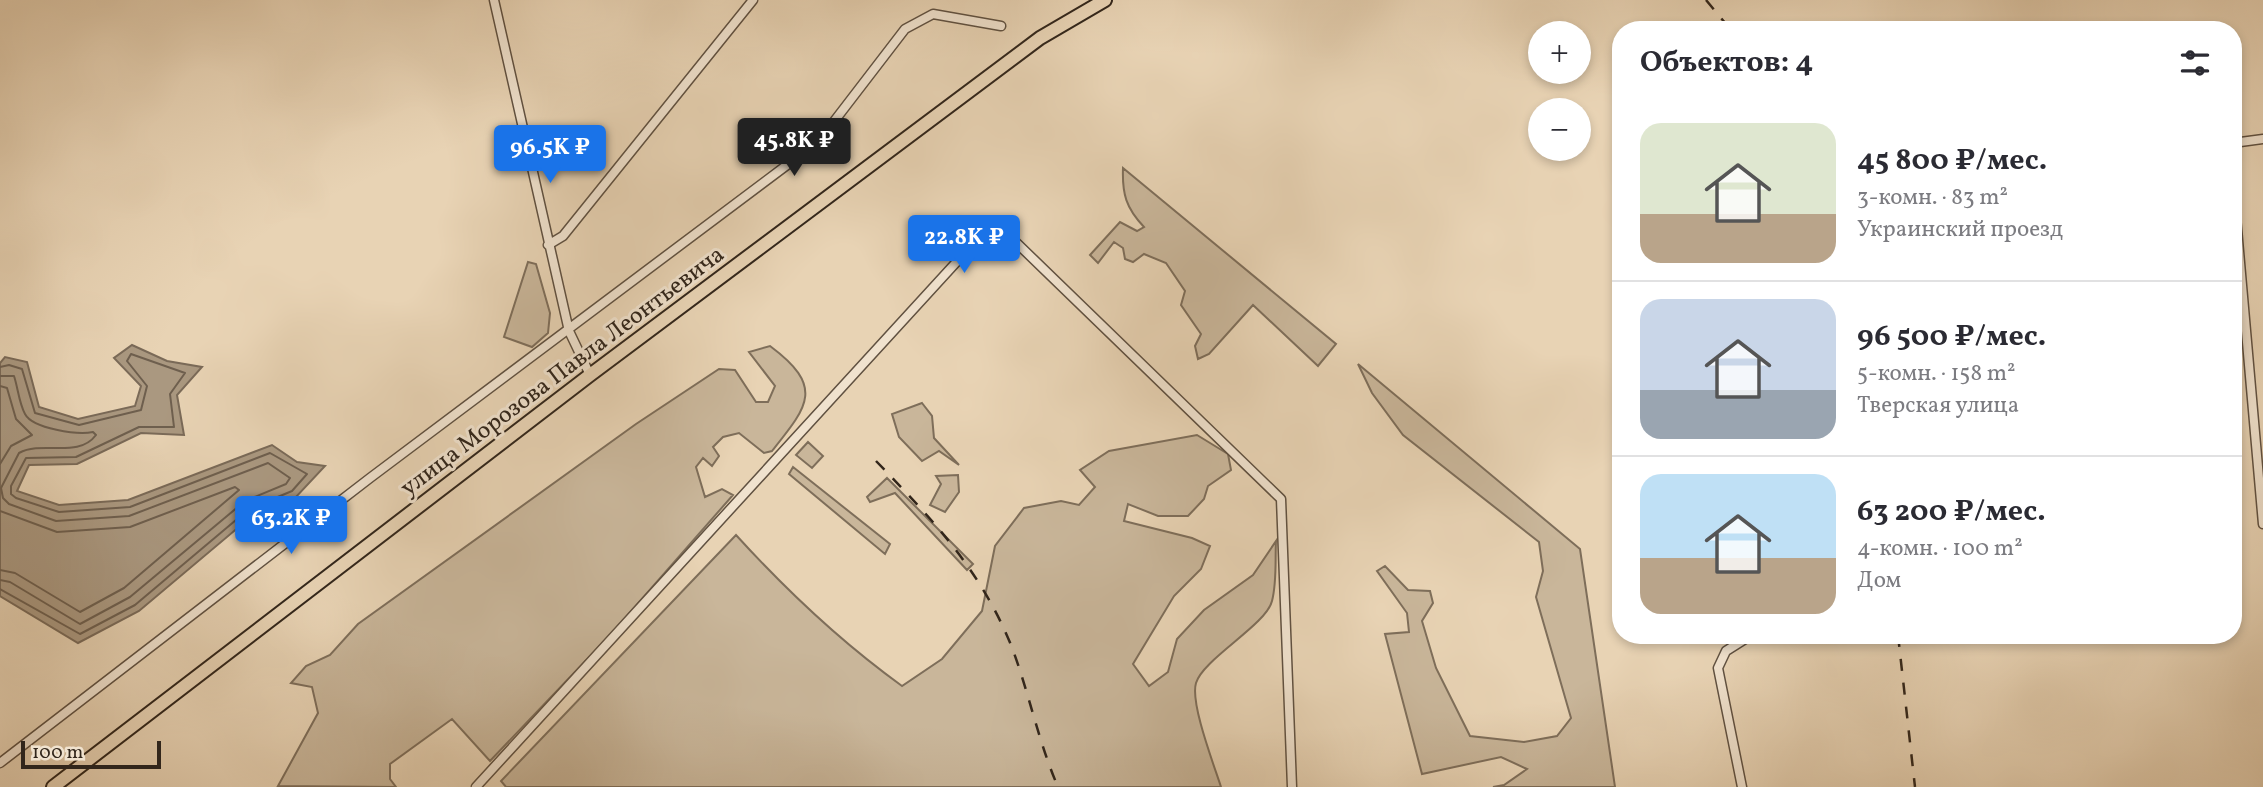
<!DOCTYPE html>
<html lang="ru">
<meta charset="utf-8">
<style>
:root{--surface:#fff;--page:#f7f7f7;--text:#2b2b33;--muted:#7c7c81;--line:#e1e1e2;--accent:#1a73e8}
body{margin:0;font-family:Vollkorn,serif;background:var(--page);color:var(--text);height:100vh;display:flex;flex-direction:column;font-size:26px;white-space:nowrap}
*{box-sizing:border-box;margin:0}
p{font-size:23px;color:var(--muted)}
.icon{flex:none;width:38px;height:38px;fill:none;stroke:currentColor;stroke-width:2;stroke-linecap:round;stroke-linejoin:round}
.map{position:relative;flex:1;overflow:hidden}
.panel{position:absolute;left:1612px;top:21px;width:630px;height:623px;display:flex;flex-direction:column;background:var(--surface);border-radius:28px;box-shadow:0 4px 10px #0003}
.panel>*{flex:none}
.buttons{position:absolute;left:1528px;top:21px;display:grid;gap:14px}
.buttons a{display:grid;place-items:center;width:63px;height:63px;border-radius:50%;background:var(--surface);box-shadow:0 4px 10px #0003;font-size:35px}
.scale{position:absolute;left:21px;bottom:18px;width:140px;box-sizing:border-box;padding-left:7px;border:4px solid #32261b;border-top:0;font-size:19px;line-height:24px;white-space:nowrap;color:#32261b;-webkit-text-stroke:5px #f0e2ce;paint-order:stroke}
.price{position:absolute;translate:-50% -60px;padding:0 16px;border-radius:7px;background:var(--accent);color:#fff;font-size:23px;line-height:46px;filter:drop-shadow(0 2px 4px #0008)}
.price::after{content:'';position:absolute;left:50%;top:42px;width:21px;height:16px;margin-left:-10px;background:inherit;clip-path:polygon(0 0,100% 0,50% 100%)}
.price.active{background:#222;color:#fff}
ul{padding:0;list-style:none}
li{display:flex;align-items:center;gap:21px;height:175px;padding:0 28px}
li+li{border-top:2px solid var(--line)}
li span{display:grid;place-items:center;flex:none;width:196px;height:140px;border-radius:21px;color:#555}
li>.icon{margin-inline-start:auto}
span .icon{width:84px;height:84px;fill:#fffc;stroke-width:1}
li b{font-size:30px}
h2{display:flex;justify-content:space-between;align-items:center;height:84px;padding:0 28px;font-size:30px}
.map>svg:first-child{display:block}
.green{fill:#c9b69a;stroke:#7e6e5a;stroke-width:2}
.water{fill:#aa9880;stroke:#7a6a58;stroke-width:2}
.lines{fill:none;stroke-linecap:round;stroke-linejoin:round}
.shore{stroke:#6e5f4e;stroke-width:2}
.street-casing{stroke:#605141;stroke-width:11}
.primary-casing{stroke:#32261b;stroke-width:16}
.street{stroke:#f0e2ce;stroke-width:8}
.primary{stroke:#e8d3b4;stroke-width:12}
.rail{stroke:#32261b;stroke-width:2.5;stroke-dasharray:12 12;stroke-linecap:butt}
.labels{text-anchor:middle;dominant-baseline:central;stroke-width:6;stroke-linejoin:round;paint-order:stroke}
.street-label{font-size:24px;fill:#32261b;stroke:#f0e2ce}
</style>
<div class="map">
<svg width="2263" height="787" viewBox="0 0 2263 787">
<rect width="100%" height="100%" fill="#e8d3b4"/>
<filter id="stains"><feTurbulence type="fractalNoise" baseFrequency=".00286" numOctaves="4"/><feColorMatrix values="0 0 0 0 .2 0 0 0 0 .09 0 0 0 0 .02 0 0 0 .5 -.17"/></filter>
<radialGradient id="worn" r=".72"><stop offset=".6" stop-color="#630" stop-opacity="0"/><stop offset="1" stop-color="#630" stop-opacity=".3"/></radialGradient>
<!-- green -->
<path class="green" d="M1123 168 1336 344 1318 366 1253 305 1209 354 1198 359 1195 346 1201 334 1181 305 1185 291 1166 263 1144 254 1133 262 1125 259 1123 248 1114 242 1098 263 1090 255 1120 222 1137 231 1144 227C1126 208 1122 194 1123 168Z
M528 262 536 264 550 313 548 333 532 347 504 337Z
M770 346C825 387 808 406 772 451L764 453 739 433 723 437 713 447 719 456 712 466 703 458 696 467 705 497 722 489 733 495 612 633 490 761 452 719 390 764V779L396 787 278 786 318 713 312 687 291 683 306 666 330 655 358 624 636 424 719 369 735 370 756 402H768L775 386 749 352Z
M1358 364 1580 549 1615 787H1493L1504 785 1527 769 1501 757 1422 774 1385 634 1409 632 1407 613 1377 571 1385 566 1408 590 1430 591 1433 603 1422 621 1436 668 1470 736 1524 742 1557 736 1571 718 1536 597 1543 571 1539 542 1403 435 1372 393Z
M922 403 932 416 934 438 959 465 939 451 922 461 899 437 892 414Z
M1197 435 1228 454 1231 470 1208 486 1204 499 1188 516H1158L1128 504 1124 521 1192 538 1210 546 1201 569 1174 596 1133 664 1149 686 1168 672 1177 639 1204 610 1253 575 1276 541C1275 560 1277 582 1272 601 1266 625 1203 659 1196 683 1190 703 1214 765 1221 787H506L501 781 736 535C786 590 841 642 902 686L942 659 982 611 995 546 1024 508 1061 501 1079 505 1095 487 1080 470 1109 451Z
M808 442 823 456 812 468 796 455Z
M793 467 890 544 885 554 789 474Z
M958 475 959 492 945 512 930 505 941 484 936 476Z
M887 478 973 564 967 570 895 493 870 502 867 497Z"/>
<!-- water -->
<path class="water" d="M132 345 167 361 202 367 177 395 184 435 141 433 77 464 29 465 17 491 59 505 128 500 272 445 297 462 325 466 296 497 253 515 139 611 78 643 0 596V363L5 357 27 362 39 407 78 419 135 406 141 386 114 358Z"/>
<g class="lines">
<!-- shore -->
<path class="shore" d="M0 367 9 365 22 369 35 413 79 425 141 410 147 386 127 361 131 354 185 373 170 394 174 427H139L76 457 26 458 11 486V494L16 498 59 512 130 507 270 453 307 474 292 491 249 509 135 605 80 634 0 589
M0 376H14C18 388 19 403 25 414 33 429 78 435 93 432L96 435C78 459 43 440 19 453L1 488 3 498 9 504 56 521 129 516 268 463 290 478 286 484 245 501 130 597 80 624 10 582 0 580
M0 386 7 388 16 419 32 435 11 446 0 464
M0 511 57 532 130 527 235 487 239 490 124 588 80 612 15 573 0 570"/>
<defs>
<path id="street" d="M494 0 569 331 590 375
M2233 143 2263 139
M2233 183 2263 524
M548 245 563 236 753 0
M0 763 370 478 819 141 905 29 933 14 1001 26
M476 787 994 221 1281 499 1292 787
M1742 787 1718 668 1726 651 1745 639V635"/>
<path id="primary" d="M53 787 590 375 1040 38 1105 0"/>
</defs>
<!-- street casing -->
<use href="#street" class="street-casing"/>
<!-- primary casing -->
<use href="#primary" class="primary-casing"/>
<!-- street -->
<use href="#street" class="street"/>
<!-- primary -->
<use href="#primary" class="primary"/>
<!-- rail -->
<path class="rail" d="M1706 0 1731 30
M876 461C932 519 980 569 1011 645 1029 692 1038 741 1058 787
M1898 635 1915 787"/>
</g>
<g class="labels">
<!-- street labels -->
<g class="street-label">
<text transform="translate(563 372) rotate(-37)">улица Морозова Павла Леонтьевича</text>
</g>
</g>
<rect width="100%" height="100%" filter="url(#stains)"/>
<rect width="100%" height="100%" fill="url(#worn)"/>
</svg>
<div class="buttons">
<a>+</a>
<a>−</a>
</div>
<div class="scale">100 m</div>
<b class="price active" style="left:794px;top:178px">45.8K ₽</b>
<b class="price" style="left:550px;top:185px">96.5K ₽</b>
<b class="price" style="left:964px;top:275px">22.8K ₽</b>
<b class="price" style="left:291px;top:556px">63.2K ₽</b>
<section class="panel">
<h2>Объектов: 4<svg class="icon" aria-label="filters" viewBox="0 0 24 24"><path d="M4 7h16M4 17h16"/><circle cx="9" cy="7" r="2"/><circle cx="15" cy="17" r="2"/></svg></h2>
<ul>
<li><span style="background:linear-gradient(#dfe7d0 65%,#b9a48a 0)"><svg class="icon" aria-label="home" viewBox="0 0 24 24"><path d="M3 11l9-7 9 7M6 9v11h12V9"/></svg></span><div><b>45 800 ₽/мес.</b><p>3-комн. · 83 m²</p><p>Украинский проезд</p></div></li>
<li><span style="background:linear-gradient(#c9d6e8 65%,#9aa5b1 0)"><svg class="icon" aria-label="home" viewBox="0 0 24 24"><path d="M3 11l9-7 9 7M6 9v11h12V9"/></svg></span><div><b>96 500 ₽/мес.</b><p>5-комн. · 158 m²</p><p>Тверская улица</p></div></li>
<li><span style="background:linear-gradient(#bfe0f5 60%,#b9a48a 0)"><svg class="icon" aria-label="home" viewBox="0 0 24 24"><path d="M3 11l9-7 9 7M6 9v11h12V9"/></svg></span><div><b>63 200 ₽/мес.</b><p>4-комн. · 100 m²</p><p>Дом</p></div></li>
</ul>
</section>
</div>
